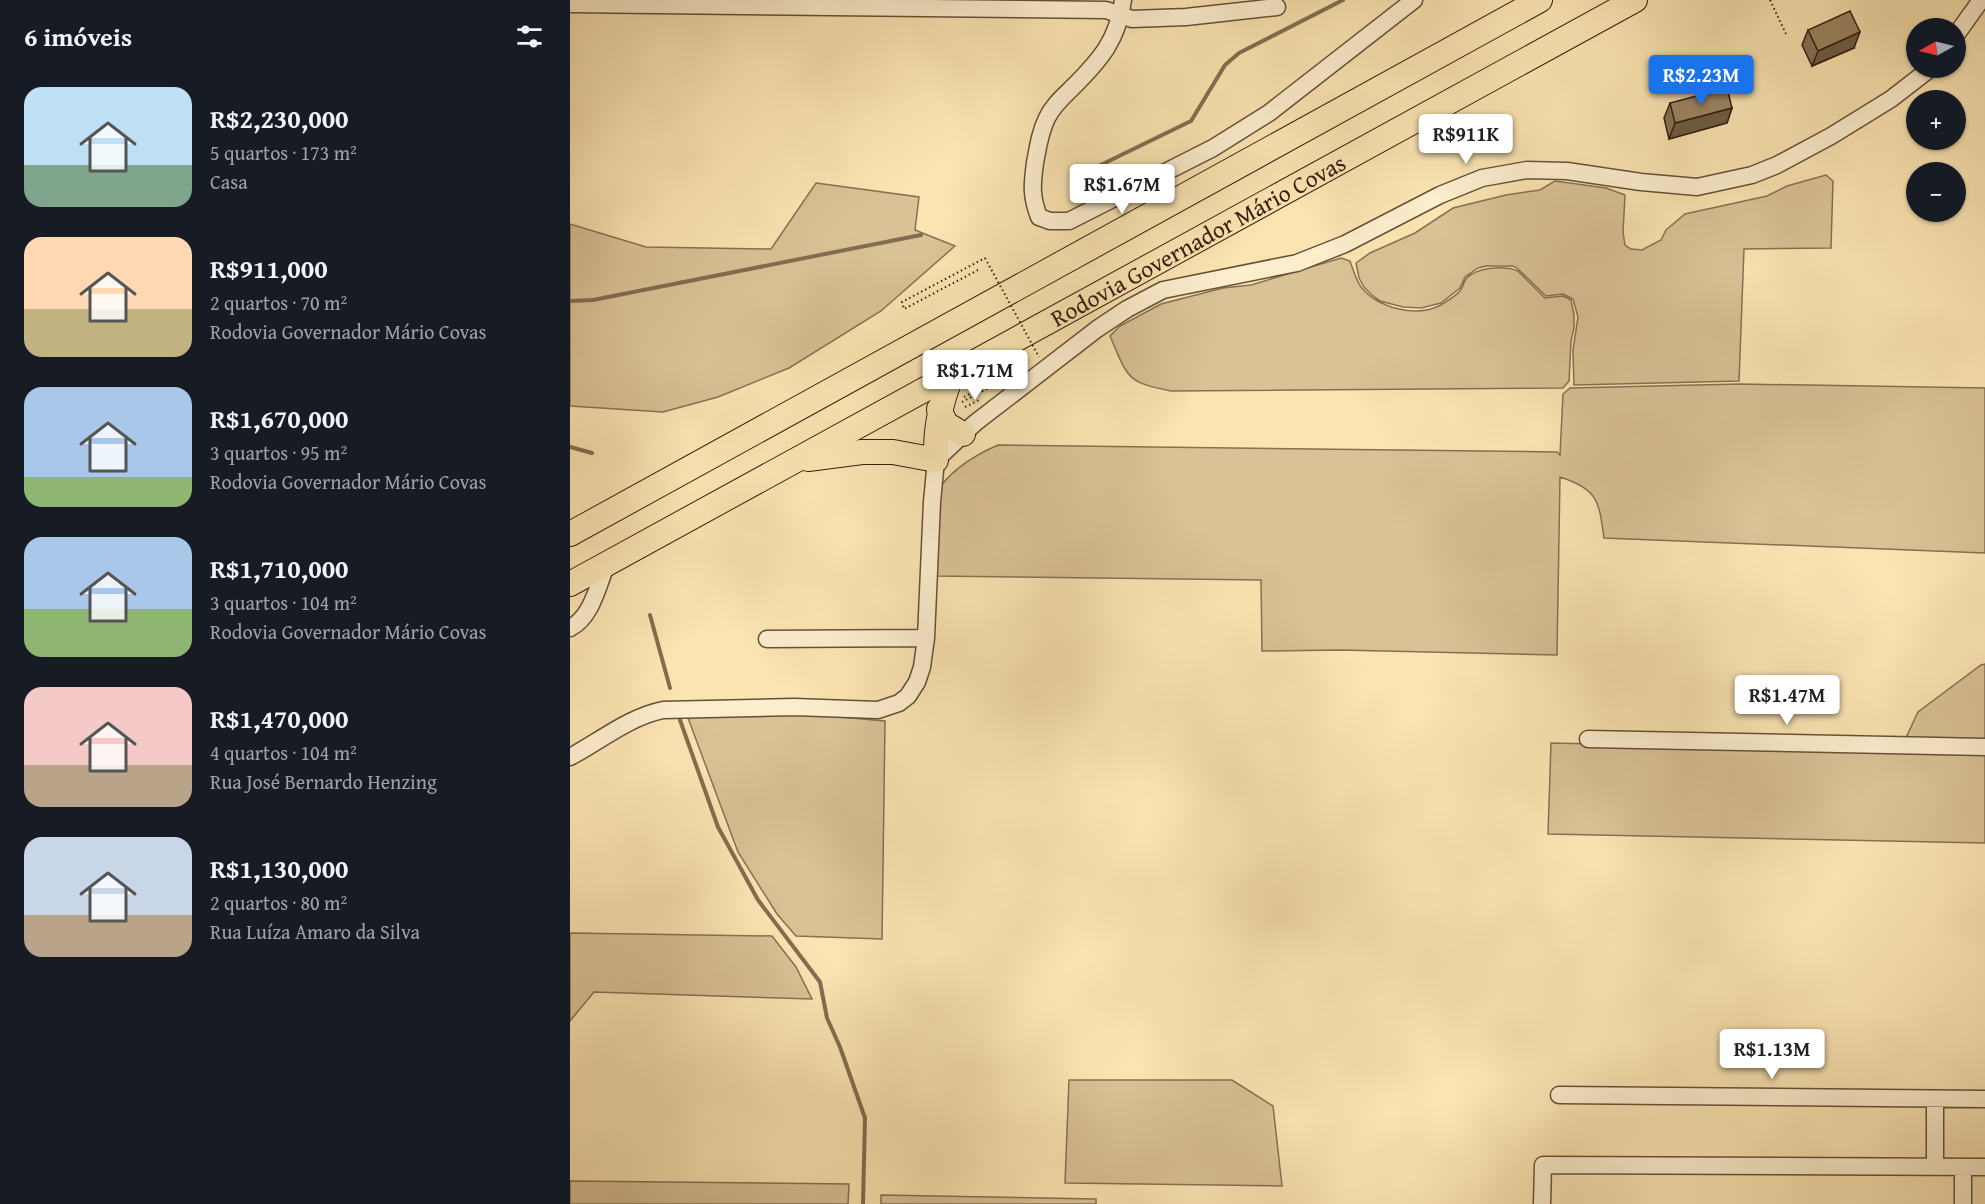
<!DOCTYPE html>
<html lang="pt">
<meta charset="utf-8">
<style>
:root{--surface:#171b24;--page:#242831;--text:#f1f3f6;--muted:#9ea1a6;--accent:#1a73e8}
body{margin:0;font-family:"Gentium Book Plus",serif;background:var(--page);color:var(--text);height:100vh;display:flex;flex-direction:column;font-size:22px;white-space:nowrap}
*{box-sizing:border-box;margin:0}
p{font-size:20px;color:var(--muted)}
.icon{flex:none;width:33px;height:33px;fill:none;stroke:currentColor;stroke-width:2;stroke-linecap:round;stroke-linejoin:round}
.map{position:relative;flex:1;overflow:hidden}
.details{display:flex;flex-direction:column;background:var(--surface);width:570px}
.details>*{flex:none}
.needle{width:39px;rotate:262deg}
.fabs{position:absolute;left:1336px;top:18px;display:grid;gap:12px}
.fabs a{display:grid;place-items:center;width:60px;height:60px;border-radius:50%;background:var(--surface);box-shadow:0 2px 4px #0004;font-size:30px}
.price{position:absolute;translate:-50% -51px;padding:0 14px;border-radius:6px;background:#fff;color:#222;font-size:20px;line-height:39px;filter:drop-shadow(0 2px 3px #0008)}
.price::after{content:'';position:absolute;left:50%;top:36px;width:18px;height:14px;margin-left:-9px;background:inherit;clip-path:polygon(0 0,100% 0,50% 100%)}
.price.current{background:var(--accent);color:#fff}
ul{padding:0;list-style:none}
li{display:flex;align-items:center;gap:18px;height:150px;padding:0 24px}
li span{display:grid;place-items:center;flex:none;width:168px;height:120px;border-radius:18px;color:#555}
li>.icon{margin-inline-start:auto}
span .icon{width:72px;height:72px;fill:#fffc;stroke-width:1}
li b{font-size:26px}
h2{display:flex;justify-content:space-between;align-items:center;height:72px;padding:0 24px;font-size:26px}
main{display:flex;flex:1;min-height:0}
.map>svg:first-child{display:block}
.green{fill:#d9c296;stroke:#877052;stroke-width:1.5}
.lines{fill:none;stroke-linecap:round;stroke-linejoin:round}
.stream{stroke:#836d50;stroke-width:4}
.minor-casing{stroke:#665038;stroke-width:19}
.highway-casing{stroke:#351e0f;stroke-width:26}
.path{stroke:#351e0f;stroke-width:2;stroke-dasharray:1.5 3;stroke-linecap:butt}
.minor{stroke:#fcedcd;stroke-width:16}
.highway{stroke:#fae4b2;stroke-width:24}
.path-bridge{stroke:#351e0f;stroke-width:2;stroke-dasharray:1.5 3;stroke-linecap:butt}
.wall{fill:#857256;stroke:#351e0f;stroke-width:1.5}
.shaded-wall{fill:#6c5d46;stroke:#351e0f;stroke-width:1.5}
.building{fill:#9b8564;stroke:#351e0f;stroke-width:1.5}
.labels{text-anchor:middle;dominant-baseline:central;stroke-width:5;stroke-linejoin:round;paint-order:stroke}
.street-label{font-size:24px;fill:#351e0f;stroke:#fcedcd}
</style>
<main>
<section class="details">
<h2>6 imóveis<svg class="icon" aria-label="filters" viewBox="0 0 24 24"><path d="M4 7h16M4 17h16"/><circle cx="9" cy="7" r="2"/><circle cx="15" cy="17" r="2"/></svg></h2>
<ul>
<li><span style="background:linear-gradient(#bfe0f5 65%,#7fa58c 0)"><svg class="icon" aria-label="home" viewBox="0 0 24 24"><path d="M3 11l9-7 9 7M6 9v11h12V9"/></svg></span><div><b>R$2,230,000</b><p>5 quartos · 173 m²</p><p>Casa</p></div></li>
<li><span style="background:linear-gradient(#ffd9b3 60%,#c2b280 0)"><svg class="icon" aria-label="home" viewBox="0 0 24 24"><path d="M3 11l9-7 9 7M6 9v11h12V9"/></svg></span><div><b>R$911,000</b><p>2 quartos · 70 m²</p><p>Rodovia Governador Mário Covas</p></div></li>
<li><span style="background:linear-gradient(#a9c7e8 75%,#8fb573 0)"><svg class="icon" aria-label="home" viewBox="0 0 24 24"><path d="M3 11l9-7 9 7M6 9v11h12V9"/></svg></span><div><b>R$1,670,000</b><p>3 quartos · 95 m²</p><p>Rodovia Governador Mário Covas</p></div></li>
<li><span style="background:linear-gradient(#a9c7e8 60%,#8fb573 0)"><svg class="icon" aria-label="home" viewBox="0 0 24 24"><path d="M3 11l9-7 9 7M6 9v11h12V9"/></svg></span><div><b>R$1,710,000</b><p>3 quartos · 104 m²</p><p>Rodovia Governador Mário Covas</p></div></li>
<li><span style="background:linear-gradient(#f6c9c9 65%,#b9a48a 0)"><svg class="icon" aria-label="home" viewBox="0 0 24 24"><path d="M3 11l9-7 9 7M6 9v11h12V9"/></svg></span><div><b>R$1,470,000</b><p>4 quartos · 104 m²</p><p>Rua José Bernardo Henzing</p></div></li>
<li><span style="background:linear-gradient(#c9d6e8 65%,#b9a48a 0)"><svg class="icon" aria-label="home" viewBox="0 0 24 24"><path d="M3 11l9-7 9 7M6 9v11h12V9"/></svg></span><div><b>R$1,130,000</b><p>2 quartos · 80 m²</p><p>Rua Luíza Amaro da Silva</p></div></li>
</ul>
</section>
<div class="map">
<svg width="1415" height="1204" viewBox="0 0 1415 1204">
<rect width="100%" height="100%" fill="#fae4b2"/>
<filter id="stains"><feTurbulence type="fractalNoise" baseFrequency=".00333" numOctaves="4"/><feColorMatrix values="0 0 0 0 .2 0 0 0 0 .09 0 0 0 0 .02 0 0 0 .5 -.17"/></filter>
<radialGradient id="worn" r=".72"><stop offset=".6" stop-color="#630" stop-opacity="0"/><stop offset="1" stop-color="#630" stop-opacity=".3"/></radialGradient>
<!-- green -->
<path class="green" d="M1256 175 1263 181 1261 248 1174 249 1169 381 1004 385 1003 350 1008 317 1003 299 993 294 976 296 947 268 943 266H916L908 268 895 277 890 288 871 303 851 308 833 307 810 301 802 295 794 287 789 278 786 263 800 253 845 233 883 208 936 195 970 190 985 181 1036 188 1055 195 1053 232 1055 245 1061 249 1072 250 1091 240 1096 230 1115 214 1197 196 1217 186Z
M246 183 349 197 345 230 385 246 311 311 219 368 148 397 93 412 0 406V224L76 247 201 249Z
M771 258 780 261C783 269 786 280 791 287 808 308 846 318 871 305 877 301 886 296 890 291 893 288 893 283 896 279 906 267 935 265 948 271L975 298 993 296 1001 300 1004 315V328L1001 341 999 381 993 388 601 391C555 382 558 377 540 336L550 326 591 304 653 288 681 285Z
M1170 384 1415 388V553L1034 538C1029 501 1028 489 990 477L987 655 770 650 692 651 691 580 366 576 370 487C385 467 405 455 428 445L987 452 990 455 993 394 1000 388Z
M1415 664V743L1334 742 1348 712 1411 665Z
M247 715 315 721 312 939 226 936 207 914 168 852 118 718 134 716Z
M981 743 1415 753V843L978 834Z
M0 933 202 936 226 967 242 999 24 992 0 1021Z
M499 1080H662L703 1106 712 1186 495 1183Z
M0 1181 279 1184 278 1204H0Z
M311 1195 526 1199V1204H311Z"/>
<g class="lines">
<!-- stream -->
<path class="stream" d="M504 178 621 121 655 65 669 53 773 0
M0 301 23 300 351 235
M0 447 22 453
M80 615 100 688
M110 720 148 827 188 900 250 982 257 1018 270 1047 295 1118 293 1204"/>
<defs>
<path id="minor" d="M553 0C548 39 531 59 504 86 494 96 483 105 477 118 470 132 468 147 465 163 462 185 461 196 469 217L480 221H499L643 148 699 113 844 0
M0 4 536 10 562 19 616 17 707 7
M1386 35 1411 0
M0 628C22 617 28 585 37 563
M197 639 356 638
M1018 739 1415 747
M0 757C30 741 59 717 93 710L224 707 308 710 329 703 338 696 347 682 352 667 356 638 362 502 366 460 405 423 527 329 557 309 593 290 727 263 775 244 870 195 912 178 957 170 997 171 1071 182 1127 187 1182 175 1207 165 1261 136 1321 99 1361 68
M989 1095 1415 1099
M1365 1167V1099
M972 1204 973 1165 1415 1167
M1393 1204V1167"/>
<g id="highway">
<path d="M369 409 376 424 393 434"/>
<path d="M238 459 292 452H323L366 460C365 429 370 403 382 375"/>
<path d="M0 534 970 0"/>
<path id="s1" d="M0 584 1065 0"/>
</g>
</defs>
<!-- minor casing -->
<use href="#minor" class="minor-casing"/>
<!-- highway casing -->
<use href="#highway" class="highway-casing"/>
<!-- path -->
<path class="path" d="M1200 0 1216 34
M408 270 334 309 332 302 415 258
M394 397 453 366
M392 402 432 381 433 383
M395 407 409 400"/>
<!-- minor -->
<use href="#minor" class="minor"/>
<!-- highway -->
<use href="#highway" class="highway"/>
<!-- path-bridge -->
<path class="path-bridge" d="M415 258 469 357"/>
</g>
<!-- wall -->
<path class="wall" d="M1238 30 1284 48 1242 66 1232 45Z
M1100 103 1162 108 1157 123 1099 139 1094 118Z"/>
<!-- shaded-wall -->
<path class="shaded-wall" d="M1290 32 1284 48 1242 66 1248 51Z
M1162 108 1157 123 1099 139 1105 123Z"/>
<!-- building -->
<path class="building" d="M1280 11 1290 32 1248 51 1238 30Z
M1157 88 1162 108 1105 123 1100 103Z"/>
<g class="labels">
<!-- street labels -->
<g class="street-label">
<text stroke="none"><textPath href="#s1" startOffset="716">Rodovia Governador Mário Covas</textPath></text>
</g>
</g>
<rect width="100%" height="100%" filter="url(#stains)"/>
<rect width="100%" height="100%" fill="url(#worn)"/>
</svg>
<div class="fabs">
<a><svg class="needle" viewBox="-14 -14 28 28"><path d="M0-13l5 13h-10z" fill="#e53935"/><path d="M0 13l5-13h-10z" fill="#9ea1a6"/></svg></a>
<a>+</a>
<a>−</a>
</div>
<b class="price current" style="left:1131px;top:106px">R$2.23M</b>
<b class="price" style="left:896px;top:165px">R$911K</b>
<b class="price" style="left:552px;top:215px">R$1.67M</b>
<b class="price" style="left:405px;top:401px">R$1.71M</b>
<b class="price" style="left:1217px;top:726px">R$1.47M</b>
<b class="price" style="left:1202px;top:1080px">R$1.13M</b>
</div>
</main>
